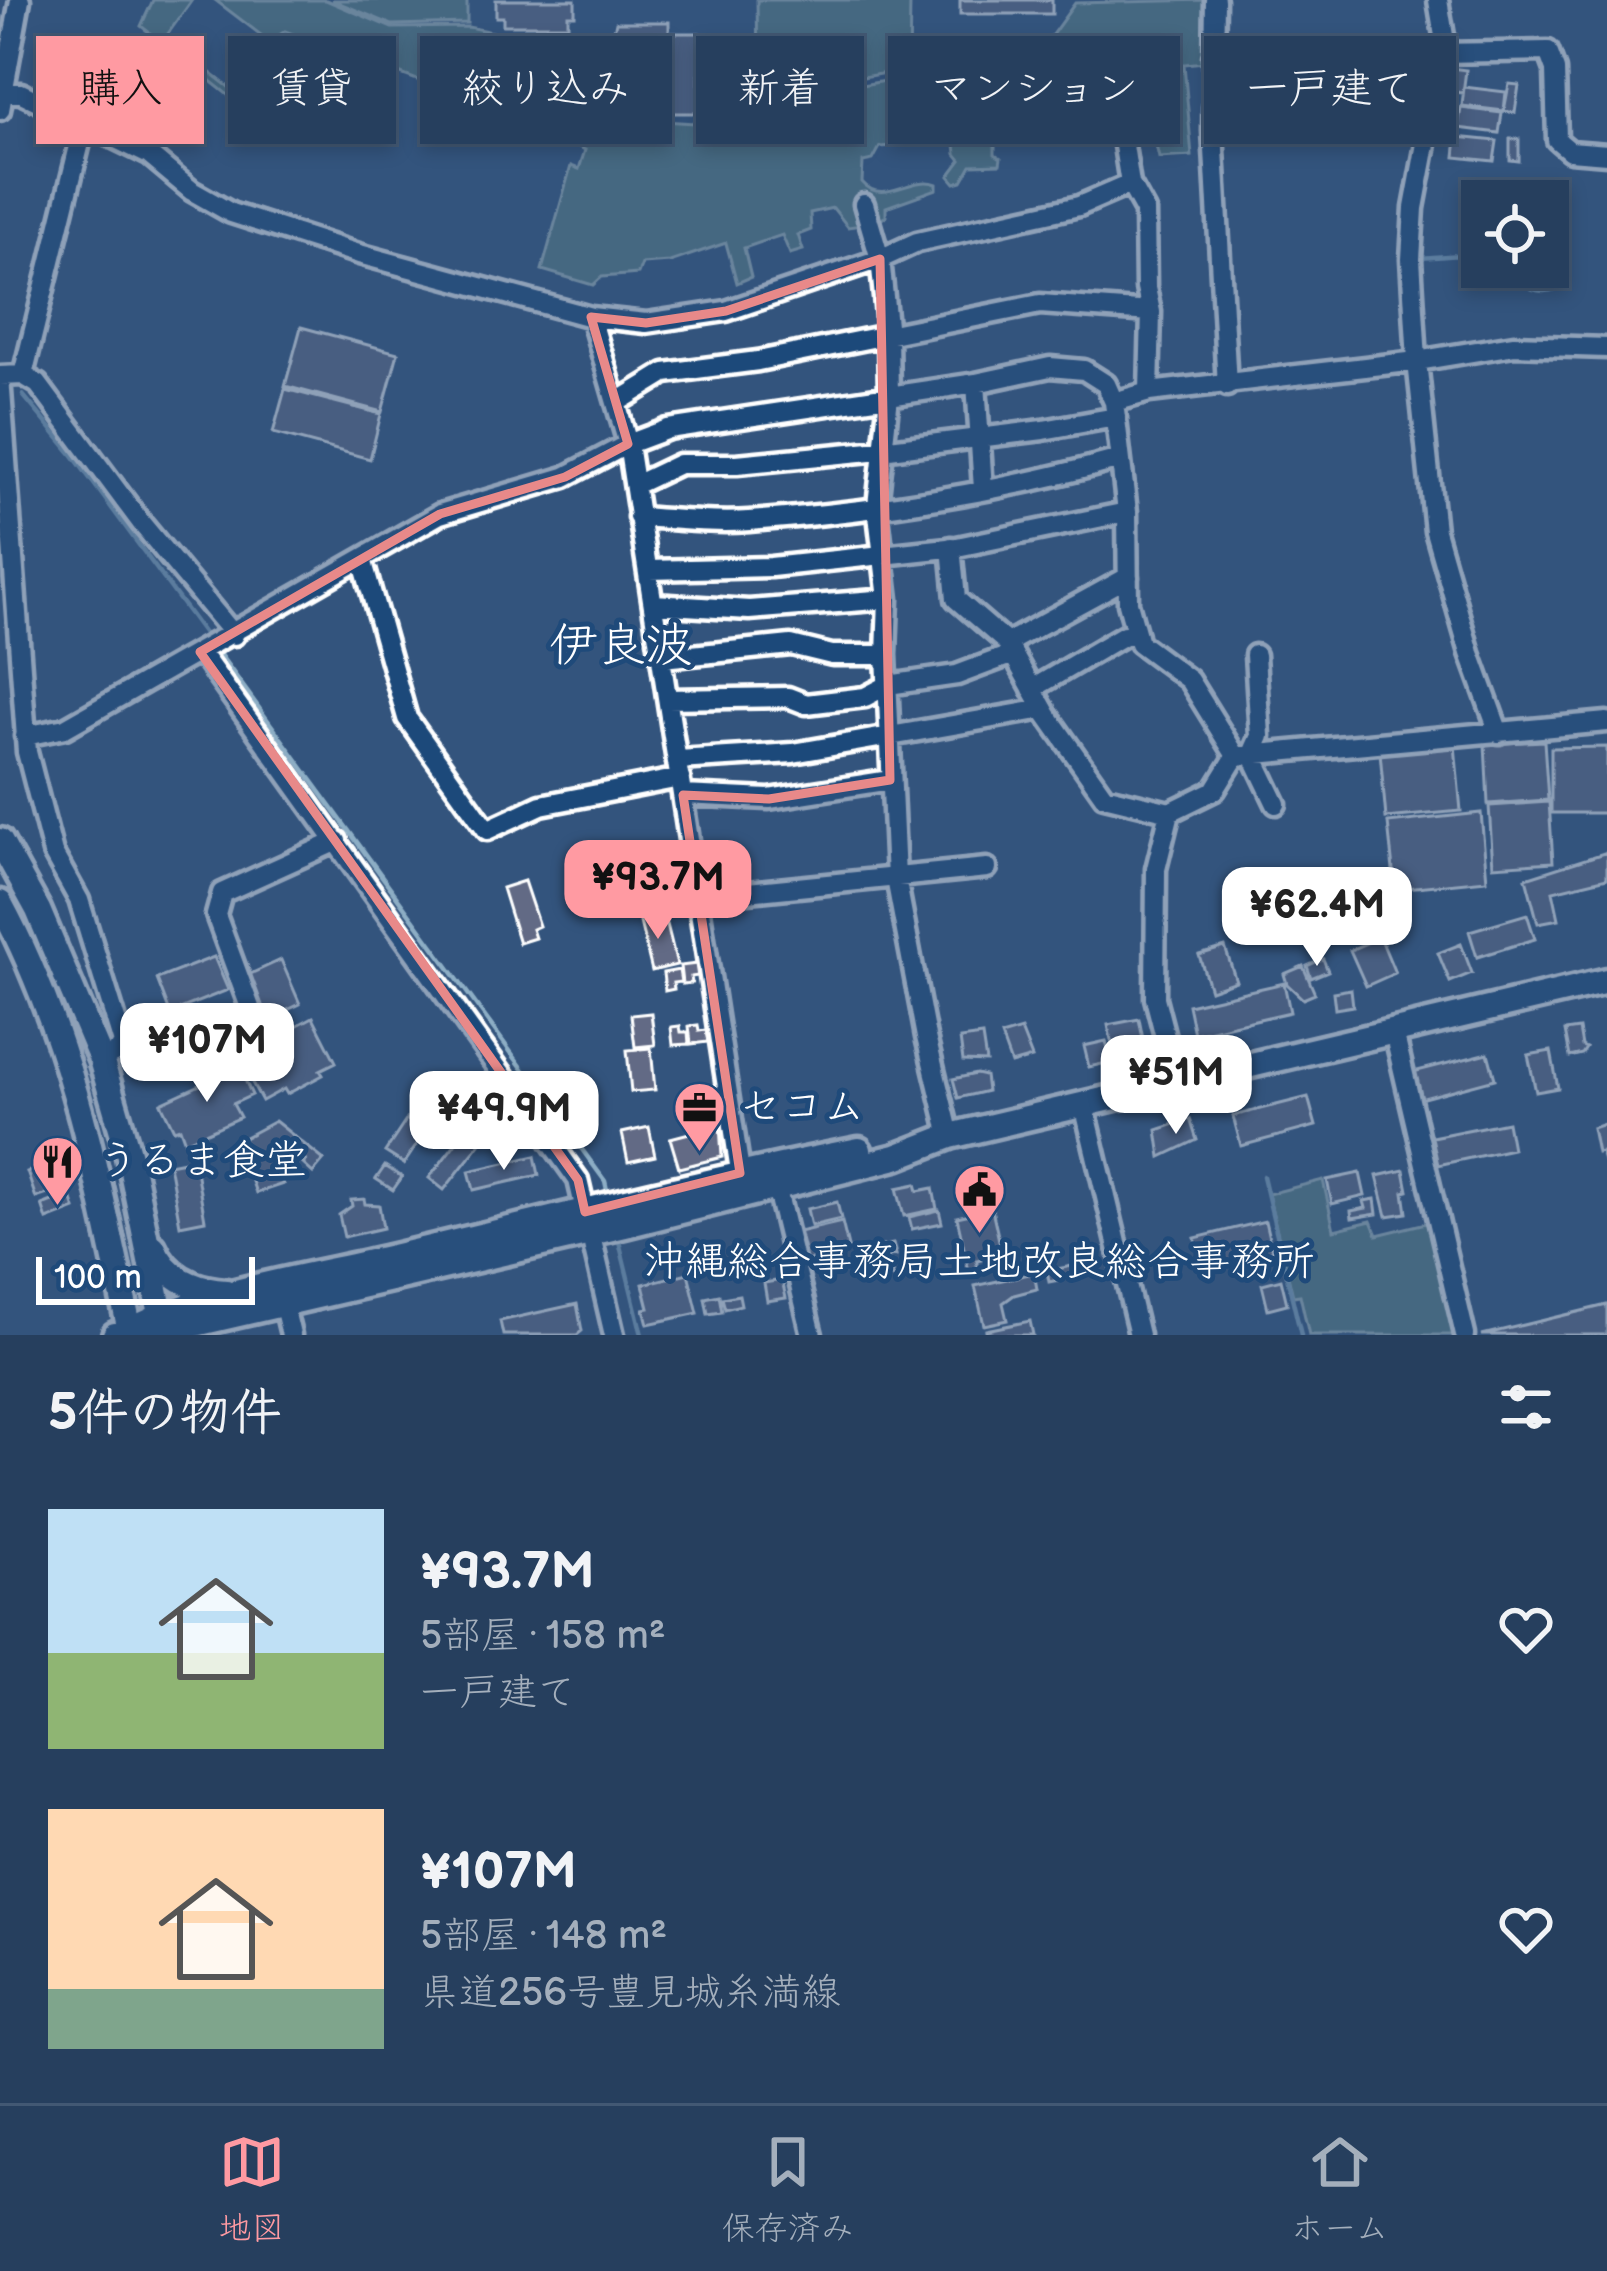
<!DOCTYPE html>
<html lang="ja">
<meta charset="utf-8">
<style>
:root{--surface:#263f5e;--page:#2e4664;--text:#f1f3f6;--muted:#a4afbc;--line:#425873;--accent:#ff9aa2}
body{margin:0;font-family:"Balsamiq Sans","Klee One",sans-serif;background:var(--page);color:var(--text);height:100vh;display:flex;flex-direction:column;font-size:45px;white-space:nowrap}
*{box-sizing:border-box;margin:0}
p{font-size:39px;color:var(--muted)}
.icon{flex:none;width:66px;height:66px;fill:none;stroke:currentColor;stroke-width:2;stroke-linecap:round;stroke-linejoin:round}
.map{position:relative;height:1335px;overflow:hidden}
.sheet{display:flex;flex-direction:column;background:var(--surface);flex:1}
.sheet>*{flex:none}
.top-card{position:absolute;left:36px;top:36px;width:1536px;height:108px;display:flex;gap:24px}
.buttons{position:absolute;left:1461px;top:180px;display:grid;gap:24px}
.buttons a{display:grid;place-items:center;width:108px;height:108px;border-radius:0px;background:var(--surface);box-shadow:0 6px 18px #0003,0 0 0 3px var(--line);font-size:60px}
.scale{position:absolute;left:36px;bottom:30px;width:219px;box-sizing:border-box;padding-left:12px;border:6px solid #fff;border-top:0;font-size:33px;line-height:42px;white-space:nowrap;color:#fff;-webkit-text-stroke:9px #1f4a7a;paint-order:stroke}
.price{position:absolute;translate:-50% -102px;padding:0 27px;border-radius:24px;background:#fff;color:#222;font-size:39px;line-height:78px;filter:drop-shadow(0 3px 6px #0008)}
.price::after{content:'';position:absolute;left:50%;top:72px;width:36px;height:27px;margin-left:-18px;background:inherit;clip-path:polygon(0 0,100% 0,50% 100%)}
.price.current{background:var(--accent);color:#111}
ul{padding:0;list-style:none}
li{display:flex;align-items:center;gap:36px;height:300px;padding:0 48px}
li span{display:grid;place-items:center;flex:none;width:336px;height:240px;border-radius:0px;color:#555}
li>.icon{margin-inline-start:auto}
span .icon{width:144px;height:144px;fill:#fffc;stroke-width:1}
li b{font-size:51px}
h2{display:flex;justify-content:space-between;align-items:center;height:144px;padding:0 48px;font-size:51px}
.pill{padding:0 42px;border-radius:0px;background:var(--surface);box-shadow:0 6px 18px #0003,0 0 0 3px var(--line);font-size:42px;line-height:108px}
.pill.current{background:var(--accent);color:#111}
.tab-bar{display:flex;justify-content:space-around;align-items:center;height:168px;border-top:3px solid var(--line);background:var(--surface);font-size:33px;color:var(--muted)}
.tab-bar a{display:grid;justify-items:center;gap:6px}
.tab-bar .current{color:var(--accent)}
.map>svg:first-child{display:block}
.green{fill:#5b8186;stroke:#adc0c2;stroke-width:3}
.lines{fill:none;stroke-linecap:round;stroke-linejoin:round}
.stream{stroke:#8daec5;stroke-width:4.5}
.building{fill:#626b85;stroke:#fff;stroke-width:3}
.minor-casing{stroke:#fff;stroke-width:27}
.major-casing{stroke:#fff;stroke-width:33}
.highway-casing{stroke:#fff;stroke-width:36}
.minor{stroke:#1f4a7a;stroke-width:18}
.major{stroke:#1f4a7a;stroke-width:24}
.highway{stroke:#1f4a7a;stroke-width:27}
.marked{fill:none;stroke:#e88989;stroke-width:9;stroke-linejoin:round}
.labels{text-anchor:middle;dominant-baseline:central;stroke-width:10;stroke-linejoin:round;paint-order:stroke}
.poi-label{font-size:42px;fill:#fff;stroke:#1f4a7a;text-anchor:start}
.quarter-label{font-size:48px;fill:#fff;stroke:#1f4a7a}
</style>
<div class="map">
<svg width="1607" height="1335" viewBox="0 0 1607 1335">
<rect width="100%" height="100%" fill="#33547d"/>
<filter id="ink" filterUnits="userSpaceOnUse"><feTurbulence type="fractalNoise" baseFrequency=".00833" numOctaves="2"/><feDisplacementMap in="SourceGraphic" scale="24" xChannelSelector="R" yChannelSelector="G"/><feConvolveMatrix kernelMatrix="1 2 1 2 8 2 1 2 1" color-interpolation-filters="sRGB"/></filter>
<g filter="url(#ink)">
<!-- green -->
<path class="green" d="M153 0H192L165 38 251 104 247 110 141 26Z
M215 0H326L392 28 468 27 546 43 663 121 760 127 773 132 862 85 907 77 921 60 1036 57 1075 3 1208 0 1206 62 1184 64 1192 156 1159 158 1146 103 1126 104V96L1134 95V87L1140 86V62L1135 55 1108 59 1103 54H1084L1077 84 1078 105 1088 110C1077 137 1047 122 1025 120 1015 120 1005 122 995 122V154L1001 158 1000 164 971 165 962 181 955 183 949 176 961 160 956 154 953 124H909L894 146 880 147 873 160 863 162 862 182C883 207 912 174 937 184V189L886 207V216L876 223 848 227 833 208 810 213 811 230 798 235 803 250 790 254 782 235 744 248 751 277 737 283 726 243 670 262 642 264 638 274 602 277 593 285 542 270 571 166 579 169 585 150 555 136 554 130 512 104 519 85 489 74 484 78 475 74 469 78 442 69 432 72 428 84 352 56 328 111 282 91 301 37 285 31 270 42Z
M332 0H467V23L392 25Z
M757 0H910L909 69 857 78 829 89 824 82 791 104 758 67Z
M1323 1180 1334 1230 1371 1221 1377 1235 1430 1222 1454 1335H1309L1300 1295 1293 1296 1268 1194Z"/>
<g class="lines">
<!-- stream -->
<path class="stream" d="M1420 258 1461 255 1482 261
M1495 267C1523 283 1539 303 1569 282
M23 395 72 454 208 639
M215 648 605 1181 609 1199
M1263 1176 1301 1335
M617 1233 642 1335"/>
</g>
<!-- building -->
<path class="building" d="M496 0H575V15H568V25H503V17H496Z
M960 0H1052V14H960Z
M616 22H669V33H699V113H663L613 84 611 44Z
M579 33H592L593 46H579Z
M596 33H610L609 54H596Z
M582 52 603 65 597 74 577 61Z
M1451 68 1466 70 1463 93 1448 91Z
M1509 84 1519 85 1515 113 1504 111Z
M1464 87 1506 92 1504 111 1462 106Z
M1461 108 1502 113 1499 133 1458 128Z
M1457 137 1497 141 1494 161 1455 157Z
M1510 139H1519V161L1510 160Z
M301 327 398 353 382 412 285 386Z
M285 389 381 414 370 459 273 433Z
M1544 741 1548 800 1488 804 1485 744Z
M1455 745 1461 811 1386 818 1380 752Z
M1607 747V813H1551V748Z
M1549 802 1553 862 1493 866 1489 806Z
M1481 813 1487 880 1395 889 1388 823Z
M1607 852V878L1553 891 1559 919 1538 923 1526 878Z
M524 881 539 926 532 929 535 938 519 943 502 888Z
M664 912 677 965 652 971 639 918Z
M1527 914 1535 939 1477 957 1469 931Z
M1380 937 1395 973 1366 986 1350 950Z
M1461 944 1472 973 1450 982 1438 953Z
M1225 947 1236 981 1210 990 1199 955Z
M214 957 228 990 170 1013 157 979Z
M1323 959 1328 971 1311 978 1307 966Z
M281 960 300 1004 266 1020 246 976Z
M697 964 698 976 691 977 692 983 682 984 680 966Z
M1303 966 1315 994 1303 999 1287 984 1284 974Z
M679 970 681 982 673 983 674 989 665 991 663 973Z
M1284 983 1290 1012 1194 1034 1188 1005Z
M1351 989 1353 1006 1335 1009 1333 992Z
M651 1013 655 1045 635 1047 631 1015Z
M313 1017 336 1062 320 1070 323 1075 287 1094 284 1089 262 1101 238 1057Z
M1139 1019 1144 1044 1113 1050 1108 1025Z
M698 1025 699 1031 706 1030 708 1042 691 1044 689 1026Z
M680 1026 681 1032H688L689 1044 673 1045 671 1027Z
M1579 1029 1582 1046 1586 1048 1582 1054 1570 1057 1565 1031Z
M1021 1030 1032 1058 1011 1064 1001 1036Z
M982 1036 986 1062 963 1061 960 1039Z
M1106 1041 1111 1062 1089 1067 1084 1046Z
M651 1048 655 1090 631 1092 627 1050Z
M1551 1051 1558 1088 1536 1092 1528 1055Z
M1488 1053 1495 1079 1420 1099 1413 1072Z
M239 1067 252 1095 233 1104 240 1117 185 1142 180 1128 174 1130 161 1103Z
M976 1074 985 1076 987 1091 958 1098 953 1079Z
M1308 1097 1316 1126 1241 1146 1233 1116Z
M482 1109 495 1125 444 1190 429 1178Z
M407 1119 426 1131 404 1164 385 1152Z
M1190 1119 1197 1140 1161 1157 1157 1130Z
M275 1121 324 1160 313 1173 303 1164 306 1161 278 1140 269 1143 283 1184 256 1193 238 1141Z
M1507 1122 1512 1149 1438 1165 1432 1137Z
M1607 1123V1164H1605L1601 1152 1597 1153 1592 1128Z
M720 1125 722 1157 679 1168 670 1138Z
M649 1127 655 1156 628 1162 622 1133Z
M535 1156 539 1175 474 1190 469 1171Z
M194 1159 205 1220 180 1225 169 1164Z
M59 1161 70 1186 36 1198 27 1172Z
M385 1166 402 1177 393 1190 376 1179Z
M1404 1170 1408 1191 1404 1192 1407 1213 1387 1216 1377 1176Z
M1360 1173 1365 1196 1332 1204 1327 1180Z
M916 1184 918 1191 933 1188 937 1209 904 1216 897 1188Z
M70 1194 75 1209 47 1220 42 1205Z
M364 1199 365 1204 379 1205 383 1228 344 1237 339 1215 352 1206 351 1200Z
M1375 1199 1377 1214 1352 1218 1351 1211 1366 1208 1364 1201Z
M837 1202 841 1219 811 1226 807 1209Z
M992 1209 1002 1254 977 1260V1269L969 1271 957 1217Z
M939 1210 942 1223 912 1229 909 1217Z
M1265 1221 1272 1251 1203 1268 1195 1238Z
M842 1222 849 1251 801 1262 794 1233Z
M893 1244 896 1255 888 1256 893 1277 880 1280 873 1248Z
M1092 1256 1096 1272 1086 1275 1081 1259Z
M1072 1266 1074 1277 1049 1282 1047 1271Z
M688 1273 698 1313 648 1324 644 1309 649 1308 643 1284Z
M1034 1273 1037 1289 1014 1295 1003 1303 1007 1320 984 1325 975 1286Z
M1281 1279 1287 1304 1268 1309 1262 1284Z
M782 1280 786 1298 767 1301 764 1283Z
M719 1295 722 1312 708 1314 705 1298Z
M739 1295 741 1305 725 1309 722 1298Z
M577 1304 582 1331 577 1335H503L500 1321Z
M1607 1305V1335H1482Z
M1030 1321 1033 1335H987L986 1330Z"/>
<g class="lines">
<defs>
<path id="minor" d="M1215 0 1213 131 1227 386
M1438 0 1445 42 1414 208 1411 259 1417 361 1435 531 1470 653 1499 733
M1213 57 1548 51 1555 70 1557 140 1570 151 1607 154
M1115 88 1130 184
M0 91 21 93 149 155 192 191 231 213 359 254 591 317 646 323 726 311 880 259 917 242 1079 206 1130 184 1145 211 1146 288 1151 312 1149 392
M0 110 20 0
M864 204 880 259 888 335 889 396 877 506 888 599 886 655 896 878 926 1037 950 1136
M591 317 628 444 742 1184
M23 375 85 122
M0 376 23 375 38 384 142 524 234 635
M0 377 27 752 53 853 79 900 123 1043 119 1051 101 1059
M976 383 983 489
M616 403 665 373 758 361 1040 304 1151 312
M635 485 679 464H737L881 450 1043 430 1116 417
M638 517C675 519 713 524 749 521 873 512 1001 492 1120 459
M951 547 956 599 1007 643 1128 577
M362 559 407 718 487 830 541 805 680 778
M649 570 771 567 957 547 1127 512
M654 604 749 610 888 599
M1008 645 1047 715 1104 796 1170 812
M200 652 578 1180 614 1335
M1255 655 1260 736 1252 754 1276 804
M662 658 791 645 832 655H886
M1032 689 1124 635H1137
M668 699 788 697 806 704 865 697 888 685 957 675 1013 654
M25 736 65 728 440 514 565 477 628 444 668 429 976 383 1050 367 1084 370 1106 384 1114 402
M1236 756 1189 680 1139 643 1128 603 1127 512 1114 402 1149 392 1417 361 1514 345 1607 348
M1236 756 1607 722
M678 760 793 753 1044 709
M683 795 769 799 890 780
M698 897 987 868
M255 1021 216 915 222 893 337 841
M1394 1032 1465 1335
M1177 1083 1155 998 1156 869 1170 812 1215 790 1236 756
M1084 1105 1139 1335
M776 1186 812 1335
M283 1302 291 1335"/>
<path id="major" d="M0 841 38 910 101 1059 129 1156 164 1329
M0 903C72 1036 99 1185 130 1331
M153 1247C166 1278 194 1290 226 1292
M136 1328C204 1292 308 1277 384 1259 542 1222 700 1181 859 1150
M115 1335 165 1331 625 1225 896 1157 950 1136 1607 981"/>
<path id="highway" d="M130 1331V1335
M165 1331V1335"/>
</defs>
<!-- minor casing -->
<use href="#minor" class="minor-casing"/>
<!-- major casing -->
<use href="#major" class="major-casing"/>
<!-- highway casing -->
<use href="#highway" class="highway-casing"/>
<!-- minor -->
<use href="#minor" class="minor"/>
<!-- major -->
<use href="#major" class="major"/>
<!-- highway -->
<use href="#highway" class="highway"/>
</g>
</g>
<!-- marked area -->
<path d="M0 0H1607V1335H0ZM880 259 890 780 769 799 683 795 740 1173 585 1212 578 1180 200 652 440 514 565 477 628 444 591 317 646 323 726 311Z" fill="#33547d" fill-opacity=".55" fill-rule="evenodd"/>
<path class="marked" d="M880 259 890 780 769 799 683 795 740 1173 585 1212 578 1180 200 652 440 514 565 477 628 444 591 317 646 323 726 311Z"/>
<!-- icons -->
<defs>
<symbol id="office-pin" viewBox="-11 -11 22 30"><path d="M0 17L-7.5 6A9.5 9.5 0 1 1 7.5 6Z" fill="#ff9aa2" stroke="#1f4a7a"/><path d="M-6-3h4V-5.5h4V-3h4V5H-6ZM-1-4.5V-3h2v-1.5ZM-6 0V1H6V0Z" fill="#111"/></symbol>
<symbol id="restaurant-pin" viewBox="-11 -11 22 30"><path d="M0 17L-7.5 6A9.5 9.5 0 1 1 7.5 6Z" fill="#ff9aa2" stroke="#1f4a7a"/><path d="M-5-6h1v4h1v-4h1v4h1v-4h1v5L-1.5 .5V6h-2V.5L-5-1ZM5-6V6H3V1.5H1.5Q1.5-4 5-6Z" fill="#111"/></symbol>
<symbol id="civic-pin" viewBox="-11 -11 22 30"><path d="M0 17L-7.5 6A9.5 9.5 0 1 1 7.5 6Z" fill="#ff9aa2" stroke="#1f4a7a"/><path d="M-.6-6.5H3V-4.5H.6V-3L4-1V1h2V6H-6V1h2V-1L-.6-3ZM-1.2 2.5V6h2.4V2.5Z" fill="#111"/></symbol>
</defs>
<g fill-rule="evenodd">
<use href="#office-pin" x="670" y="1078" width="59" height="81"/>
<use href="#restaurant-pin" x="28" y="1132" width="59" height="81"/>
<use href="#civic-pin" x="950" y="1160" width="59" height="81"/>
</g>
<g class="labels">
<!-- poi labels -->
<g class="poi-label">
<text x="739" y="1107">セコム</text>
<text x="97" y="1161">うるま食堂</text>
<text x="979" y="1262" text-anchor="middle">沖縄総合事務局土地改良総合事務所</text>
</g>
<!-- quarter labels -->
<g class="quarter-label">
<text x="621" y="646">伊良波</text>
</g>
</g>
</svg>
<div class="buttons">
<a><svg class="icon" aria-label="locate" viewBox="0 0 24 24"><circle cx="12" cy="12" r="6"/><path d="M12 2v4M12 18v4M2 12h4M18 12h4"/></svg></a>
</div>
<div class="scale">100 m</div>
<b class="price current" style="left:658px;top:942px">¥93.7M</b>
<b class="price" style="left:1317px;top:969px">¥62.4M</b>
<b class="price" style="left:207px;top:1105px">¥107M</b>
<b class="price" style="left:1176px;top:1137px">¥51M</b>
<b class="price" style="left:504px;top:1173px">¥49.9M</b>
<div class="top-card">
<a class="pill current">購入</a>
<a class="pill">賃貸</a>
<a class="pill">絞り込み</a>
<a class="pill">新着</a>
<a class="pill">マンション</a>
<a class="pill">一戸建て</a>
</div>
</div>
<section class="sheet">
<h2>5件の物件<svg class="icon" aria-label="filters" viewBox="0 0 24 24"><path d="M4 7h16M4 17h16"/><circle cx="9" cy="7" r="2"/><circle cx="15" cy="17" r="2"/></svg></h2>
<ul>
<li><span style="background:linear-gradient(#bfe0f5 60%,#8fb573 0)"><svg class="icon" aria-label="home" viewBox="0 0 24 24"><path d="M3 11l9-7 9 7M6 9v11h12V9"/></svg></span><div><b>¥93.7M</b><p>5部屋 · 158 m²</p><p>一戸建て</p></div><svg class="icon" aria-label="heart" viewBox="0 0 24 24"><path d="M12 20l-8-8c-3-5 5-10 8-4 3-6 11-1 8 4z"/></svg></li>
<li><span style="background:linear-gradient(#ffd9b3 75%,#7fa58c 0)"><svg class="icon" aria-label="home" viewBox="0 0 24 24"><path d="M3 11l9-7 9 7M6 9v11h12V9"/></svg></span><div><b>¥107M</b><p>5部屋 · 148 m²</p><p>県道256号豊見城糸満線</p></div><svg class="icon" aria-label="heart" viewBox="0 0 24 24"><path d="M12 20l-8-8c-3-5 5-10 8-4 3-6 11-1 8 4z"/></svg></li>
</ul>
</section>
<nav class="tab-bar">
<a class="current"><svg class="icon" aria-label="map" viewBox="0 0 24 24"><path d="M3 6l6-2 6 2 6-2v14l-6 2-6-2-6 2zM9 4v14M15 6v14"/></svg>地図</a>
<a><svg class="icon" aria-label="saved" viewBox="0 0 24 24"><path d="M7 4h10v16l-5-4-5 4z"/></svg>保存済み</a>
<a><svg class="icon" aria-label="home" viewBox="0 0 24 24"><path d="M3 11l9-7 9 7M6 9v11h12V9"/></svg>ホーム</a>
</nav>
